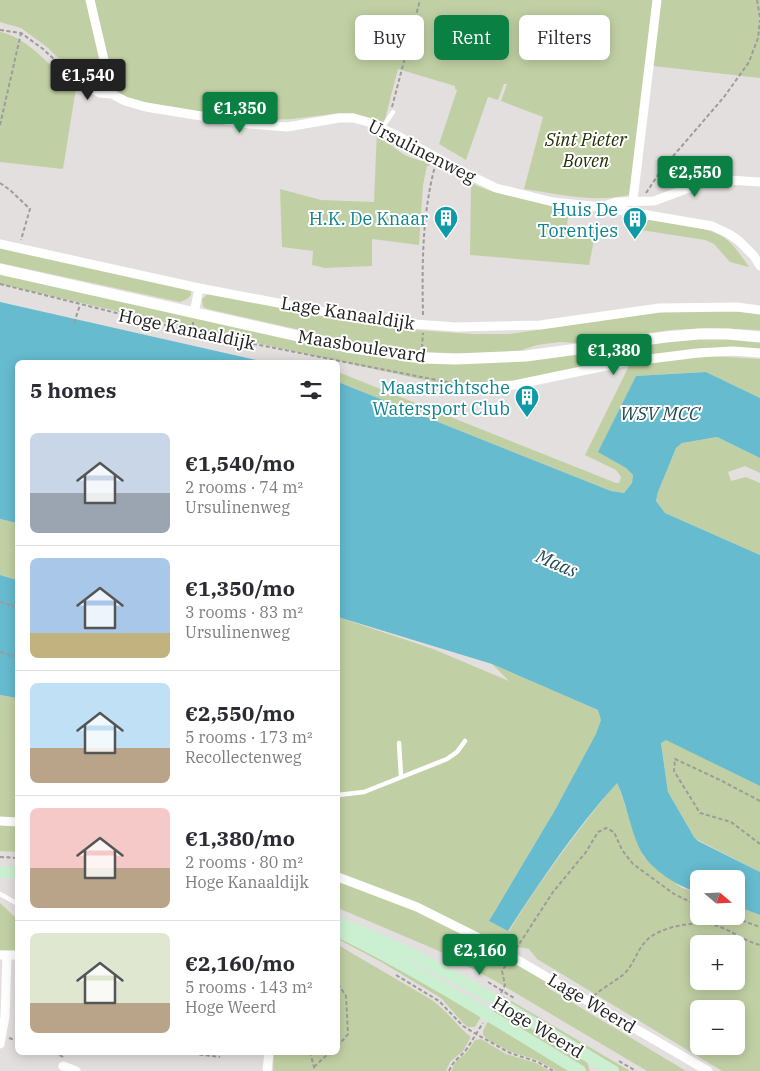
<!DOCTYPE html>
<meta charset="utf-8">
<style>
:root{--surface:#fff;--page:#f7f7f7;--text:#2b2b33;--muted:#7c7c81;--line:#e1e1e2;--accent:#0b8043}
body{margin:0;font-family:"IBM Plex Serif",serif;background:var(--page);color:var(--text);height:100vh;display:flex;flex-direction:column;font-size:19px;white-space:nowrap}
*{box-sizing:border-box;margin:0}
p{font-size:16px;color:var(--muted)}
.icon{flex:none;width:28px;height:28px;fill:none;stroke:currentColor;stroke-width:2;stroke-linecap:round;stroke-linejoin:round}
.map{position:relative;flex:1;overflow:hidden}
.side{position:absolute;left:15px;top:360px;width:325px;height:695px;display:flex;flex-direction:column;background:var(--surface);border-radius:8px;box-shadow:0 2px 12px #0003}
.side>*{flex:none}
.banner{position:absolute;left:355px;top:15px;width:330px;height:45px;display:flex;gap:10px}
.needle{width:32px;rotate:109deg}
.controls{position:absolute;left:690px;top:870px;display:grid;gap:10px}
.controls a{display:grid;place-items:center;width:55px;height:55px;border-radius:8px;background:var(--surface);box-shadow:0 2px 12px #0003;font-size:25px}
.price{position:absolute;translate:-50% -42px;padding:0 11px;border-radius:5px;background:var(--accent);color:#fff;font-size:16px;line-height:32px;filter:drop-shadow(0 1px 2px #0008)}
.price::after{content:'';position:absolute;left:50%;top:30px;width:15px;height:11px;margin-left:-8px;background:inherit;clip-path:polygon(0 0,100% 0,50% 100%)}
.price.on{background:#222;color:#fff}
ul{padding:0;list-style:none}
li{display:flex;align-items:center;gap:15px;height:125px;padding:0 15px}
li+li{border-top:1px solid var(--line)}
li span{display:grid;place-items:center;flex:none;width:140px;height:100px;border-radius:8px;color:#555}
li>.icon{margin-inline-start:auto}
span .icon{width:60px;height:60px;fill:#fffc;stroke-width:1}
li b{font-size:21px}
h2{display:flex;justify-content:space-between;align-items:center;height:60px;padding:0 15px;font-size:21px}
.tag{padding:0 18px;border-radius:8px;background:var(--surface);box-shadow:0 2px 12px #0003;font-size:18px;line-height:45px}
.tag.on{background:var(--accent);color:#fff}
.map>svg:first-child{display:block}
.green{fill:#c1d0a4;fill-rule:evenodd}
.water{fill:#66bbcf}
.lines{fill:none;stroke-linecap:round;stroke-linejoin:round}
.path{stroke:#9e9b9a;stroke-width:2;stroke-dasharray:4 2.5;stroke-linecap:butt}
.service{stroke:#fff;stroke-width:4.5}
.minor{stroke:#fff;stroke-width:9}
.tertiary{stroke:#fff;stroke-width:11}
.secondary{stroke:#cbf0d1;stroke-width:12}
.labels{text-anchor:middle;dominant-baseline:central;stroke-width:4;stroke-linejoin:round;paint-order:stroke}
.park-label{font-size:18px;font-style:italic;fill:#232e00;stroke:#fff}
.street-label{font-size:18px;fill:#21201f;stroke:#fff}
.culture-label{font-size:18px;fill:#0d838f;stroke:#fff;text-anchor:end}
.water-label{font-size:19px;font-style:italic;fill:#224a53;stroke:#fff}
</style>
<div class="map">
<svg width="760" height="1071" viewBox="0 0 760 1071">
<rect width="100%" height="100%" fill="#e3dfde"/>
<!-- green -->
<path class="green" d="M0 0H760V78L653 66 629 195C594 203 559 194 524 189L543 117 501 101 507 84H504L498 100 488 97 466 160 439 144 457 90 455 89V86L398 69 384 123 353 113H340L292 119 262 120 250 117 247 119 228 117 132 100 85 84 47 47 21 28 0 22Z
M0 32C29 37 53 71 76 88L63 169 0 162Z
M377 129C390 147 408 162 431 161L429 166H427L423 185 419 245 372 239V266L325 268 312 265 313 251 282 247 280 189 321 200 374 202Z
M471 183C502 198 535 200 569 205L567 227 596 231 589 265 470 255Z
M644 219C666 223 701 225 720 235 733 242 741 256 749 267L730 262 714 244 705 240 641 230Z
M0 242 191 290V295L187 299 180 302 0 263Z
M0 272 400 360 697 338 760 340V352H717L510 382 481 384 433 382 193 329 0 284Z
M209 293 379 324 414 330 473 334H509L663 312 738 310 760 313V330L709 328 670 330 577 343 560 342 537 345 516 352 471 354 426 352 379 348 208 309 203 307 202 299Z
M712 356 760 359V398L706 372 636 376 599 452 626 468 633 475 632 483 624 493 611 491 338 382V372L616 483H619L621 477 616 470 585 455 629 366Z
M717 437 760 458V473L745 466 728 472 731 481 746 477 760 483V555L665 513 656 501 658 492 676 448 682 443Z
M0 519 17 523V580L0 575Z
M338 617 433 649 509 681 492 664 598 710 601 720 597 734 555 810 489 921 509 931C541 879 578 830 617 782L637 841 644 857 661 872 682 888 699 893V916H736V906L760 915V1071H722L537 959 529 949 513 946 510 948 483 935 545 978 548 988 686 1071H647L497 982 439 951 338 908ZM699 944H736V981H699ZM699 1009H736V1046H699Z
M0 695 17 698 18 852 0 851Z
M666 739 760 786V872L698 840 694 837 668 792 661 742Z
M0 903 17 919V952L0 950Z
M338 934 482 1015 475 1027H468L464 1024 441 998 383 963 338 939Z
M338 945 432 1000C447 1011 457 1026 471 1037L463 1051 450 1062 446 1071H273L274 1053 338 1052Z
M503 996 630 1071H619L500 1001Z
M497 1005 587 1062 590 1071H585L492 1014Z
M489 1019 573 1071H556L537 1060 511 1052 488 1040 483 1035V1031Z
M481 1039 506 1054 536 1063 550 1071H451L456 1061 467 1052 475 1040Z"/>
<!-- water -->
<path class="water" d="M0 302 265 362H18L17 523 0 519Z
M706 372 760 398V458L717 437 682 443 676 448 658 492 656 501 665 513 760 555V786L666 740 661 743 668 792 694 837 698 841 760 872V915L736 906V879H699V893C680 887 656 873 644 856 632 839 627 803 617 783 576 828 541 880 508 931L489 921 555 810 596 734 601 720 598 710 492 664 338 617V382L611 491 624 493 632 483 633 475 626 468 598 452 636 376Z
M0 575 17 580V698L0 695Z"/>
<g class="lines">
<!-- path -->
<path class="path" d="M757 0 760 18
M0 30 21 33 43 49 70 74
M392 107 420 0
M0 125 21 33
M0 183 10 190 30 209 21 240
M646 193 662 169 724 97 749 62 758 38 760 20
M0 284 193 332 462 385
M423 315C422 265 422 215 435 166
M74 323 80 305
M193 332V322
M422 348 423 333
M0 602 18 607
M0 652 18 657
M760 801 722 781 675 759 674 771 700 813 731 822 760 844
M0 857 18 858
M730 916 760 927
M516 949 553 892 586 852 598 832 606 828 614 832 622 850 633 864 674 894 699 906
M396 975 439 1001 463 1026 476 1034 510 1053 538 1062 553 1071
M488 982 514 998
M338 984 346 996 348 1034 338 1046
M501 993 505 985 502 971 507 963
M594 996C603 987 615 982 625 973 634 964 637 950 646 941 658 927 697 920 714 925 730 929 744 941 760 945
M9 1038 18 1041
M54 1052 63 1057
M180 1052 220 1057
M310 1052 314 1067V1071
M619 1061 636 1071
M314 1067 330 1052
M449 1071C453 1061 459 1058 466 1050 472 1041 477 1032 483 1023"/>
<!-- service -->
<path class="service" d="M382 128 393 112
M399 743 401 776
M338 795 364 792 447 759 457 752 465 741
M0 894 18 904"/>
<!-- minor -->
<path class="minor" d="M90 0 112 94
M76 80 100 93 112 94 125 101 146 107 250 124 287 127 339 118H353L368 122 396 135 457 169 496 188 553 202 601 207 712 226 729 234 739 241 754 256 760 266
M633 200 657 0
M602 207 616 202 654 201 713 179 760 182
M0 244 199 288 373 321 456 327 540 325 659 308 737 307 760 310
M194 313 199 288
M471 387 514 385 625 362 697 353 733 351 760 353
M0 821 18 822
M338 877 417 907 483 940 708 1071
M0 955H18
M0 1044 5 1017 7 955
M63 1066 76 1071
M267 1071 269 1052"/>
<!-- tertiary -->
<path class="tertiary" d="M0 269 347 347 422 358 456 359 526 356 666 337 699 334H728L760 337"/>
<!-- secondary -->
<path class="secondary" d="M0 872 18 873
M338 923C436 959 523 1018 613 1071
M338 931C422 972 500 1023 580 1071"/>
</g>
<!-- icons -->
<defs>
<symbol id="building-pin" viewBox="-11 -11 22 30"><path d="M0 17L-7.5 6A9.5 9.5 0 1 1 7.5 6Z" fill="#0f9aa8" stroke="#fff"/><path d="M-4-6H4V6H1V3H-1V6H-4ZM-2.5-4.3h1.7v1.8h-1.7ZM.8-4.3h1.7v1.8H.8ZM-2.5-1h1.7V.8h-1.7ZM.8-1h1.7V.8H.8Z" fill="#fff"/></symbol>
</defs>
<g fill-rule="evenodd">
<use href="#building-pin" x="432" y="204" width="28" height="38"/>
<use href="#building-pin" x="621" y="205" width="28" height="38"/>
<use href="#building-pin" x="513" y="383" width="28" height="38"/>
</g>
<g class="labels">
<!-- park labels -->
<g class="park-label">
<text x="586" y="139">Sint Pieter<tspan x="586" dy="21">Boven</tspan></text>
</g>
<!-- street labels -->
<g class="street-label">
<text transform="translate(422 151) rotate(27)">Ursulinenweg</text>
<text transform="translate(348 313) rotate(9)">Lage Kanaaldijk</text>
<text transform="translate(187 329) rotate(12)">Hoge Kanaaldijk</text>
<text transform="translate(362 346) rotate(9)">Maasboulevard</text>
<text transform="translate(592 1003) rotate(31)">Lage Weerd</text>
<text transform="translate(538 1027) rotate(31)">Hoge Weerd</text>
</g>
<!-- culture labels -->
<g class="culture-label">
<text x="618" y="209">Huis De<tspan x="618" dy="21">Torentjes</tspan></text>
<text x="428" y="218">H.K. De Knaar</text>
<text x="510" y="387">Maastrichtsche<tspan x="510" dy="21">Watersport Club</tspan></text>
</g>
<!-- water labels -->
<g class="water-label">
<text x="660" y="413">WSV MCC</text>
<text transform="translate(557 563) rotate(23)">Maas</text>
</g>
</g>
</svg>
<div class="controls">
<a><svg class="needle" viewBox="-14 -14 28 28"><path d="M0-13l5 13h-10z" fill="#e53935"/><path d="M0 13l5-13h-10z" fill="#7c7c81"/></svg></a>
<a>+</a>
<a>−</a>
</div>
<b class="price on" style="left:88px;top:101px">€1,540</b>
<b class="price" style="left:240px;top:134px">€1,350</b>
<b class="price" style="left:695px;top:198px">€2,550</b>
<b class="price" style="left:614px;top:376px">€1,380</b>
<b class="price" style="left:480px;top:976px">€2,160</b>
<div class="banner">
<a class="tag">Buy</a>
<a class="tag on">Rent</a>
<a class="tag">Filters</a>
</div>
<section class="side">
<h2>5 homes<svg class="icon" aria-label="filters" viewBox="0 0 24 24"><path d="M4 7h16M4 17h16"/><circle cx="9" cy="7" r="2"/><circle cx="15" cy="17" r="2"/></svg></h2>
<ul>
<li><span style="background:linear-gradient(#c9d6e8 60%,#9aa5b1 0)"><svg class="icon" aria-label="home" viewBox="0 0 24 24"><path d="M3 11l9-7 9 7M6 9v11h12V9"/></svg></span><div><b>€1,540/mo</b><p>2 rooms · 74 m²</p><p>Ursulinenweg</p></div></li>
<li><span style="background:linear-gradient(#a9c7e8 75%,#c2b280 0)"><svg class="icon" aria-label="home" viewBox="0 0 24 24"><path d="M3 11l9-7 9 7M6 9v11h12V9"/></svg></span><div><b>€1,350/mo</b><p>3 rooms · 83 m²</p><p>Ursulinenweg</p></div></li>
<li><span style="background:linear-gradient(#bfe0f5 65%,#b9a48a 0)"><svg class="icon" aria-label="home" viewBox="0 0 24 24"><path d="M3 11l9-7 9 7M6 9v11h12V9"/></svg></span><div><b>€2,550/mo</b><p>5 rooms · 173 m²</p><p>Recollectenweg</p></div></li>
<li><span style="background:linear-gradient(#f6c9c9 60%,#b9a48a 0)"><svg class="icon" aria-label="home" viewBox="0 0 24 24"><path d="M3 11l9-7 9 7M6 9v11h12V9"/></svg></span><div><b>€1,380/mo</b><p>2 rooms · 80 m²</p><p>Hoge Kanaaldijk</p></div></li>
<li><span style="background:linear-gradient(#dfe7d0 70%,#b9a48a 0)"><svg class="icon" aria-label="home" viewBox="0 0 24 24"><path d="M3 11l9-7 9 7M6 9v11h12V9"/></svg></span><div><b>€2,160/mo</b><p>5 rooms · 143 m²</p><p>Hoge Weerd</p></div></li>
</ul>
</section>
</div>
